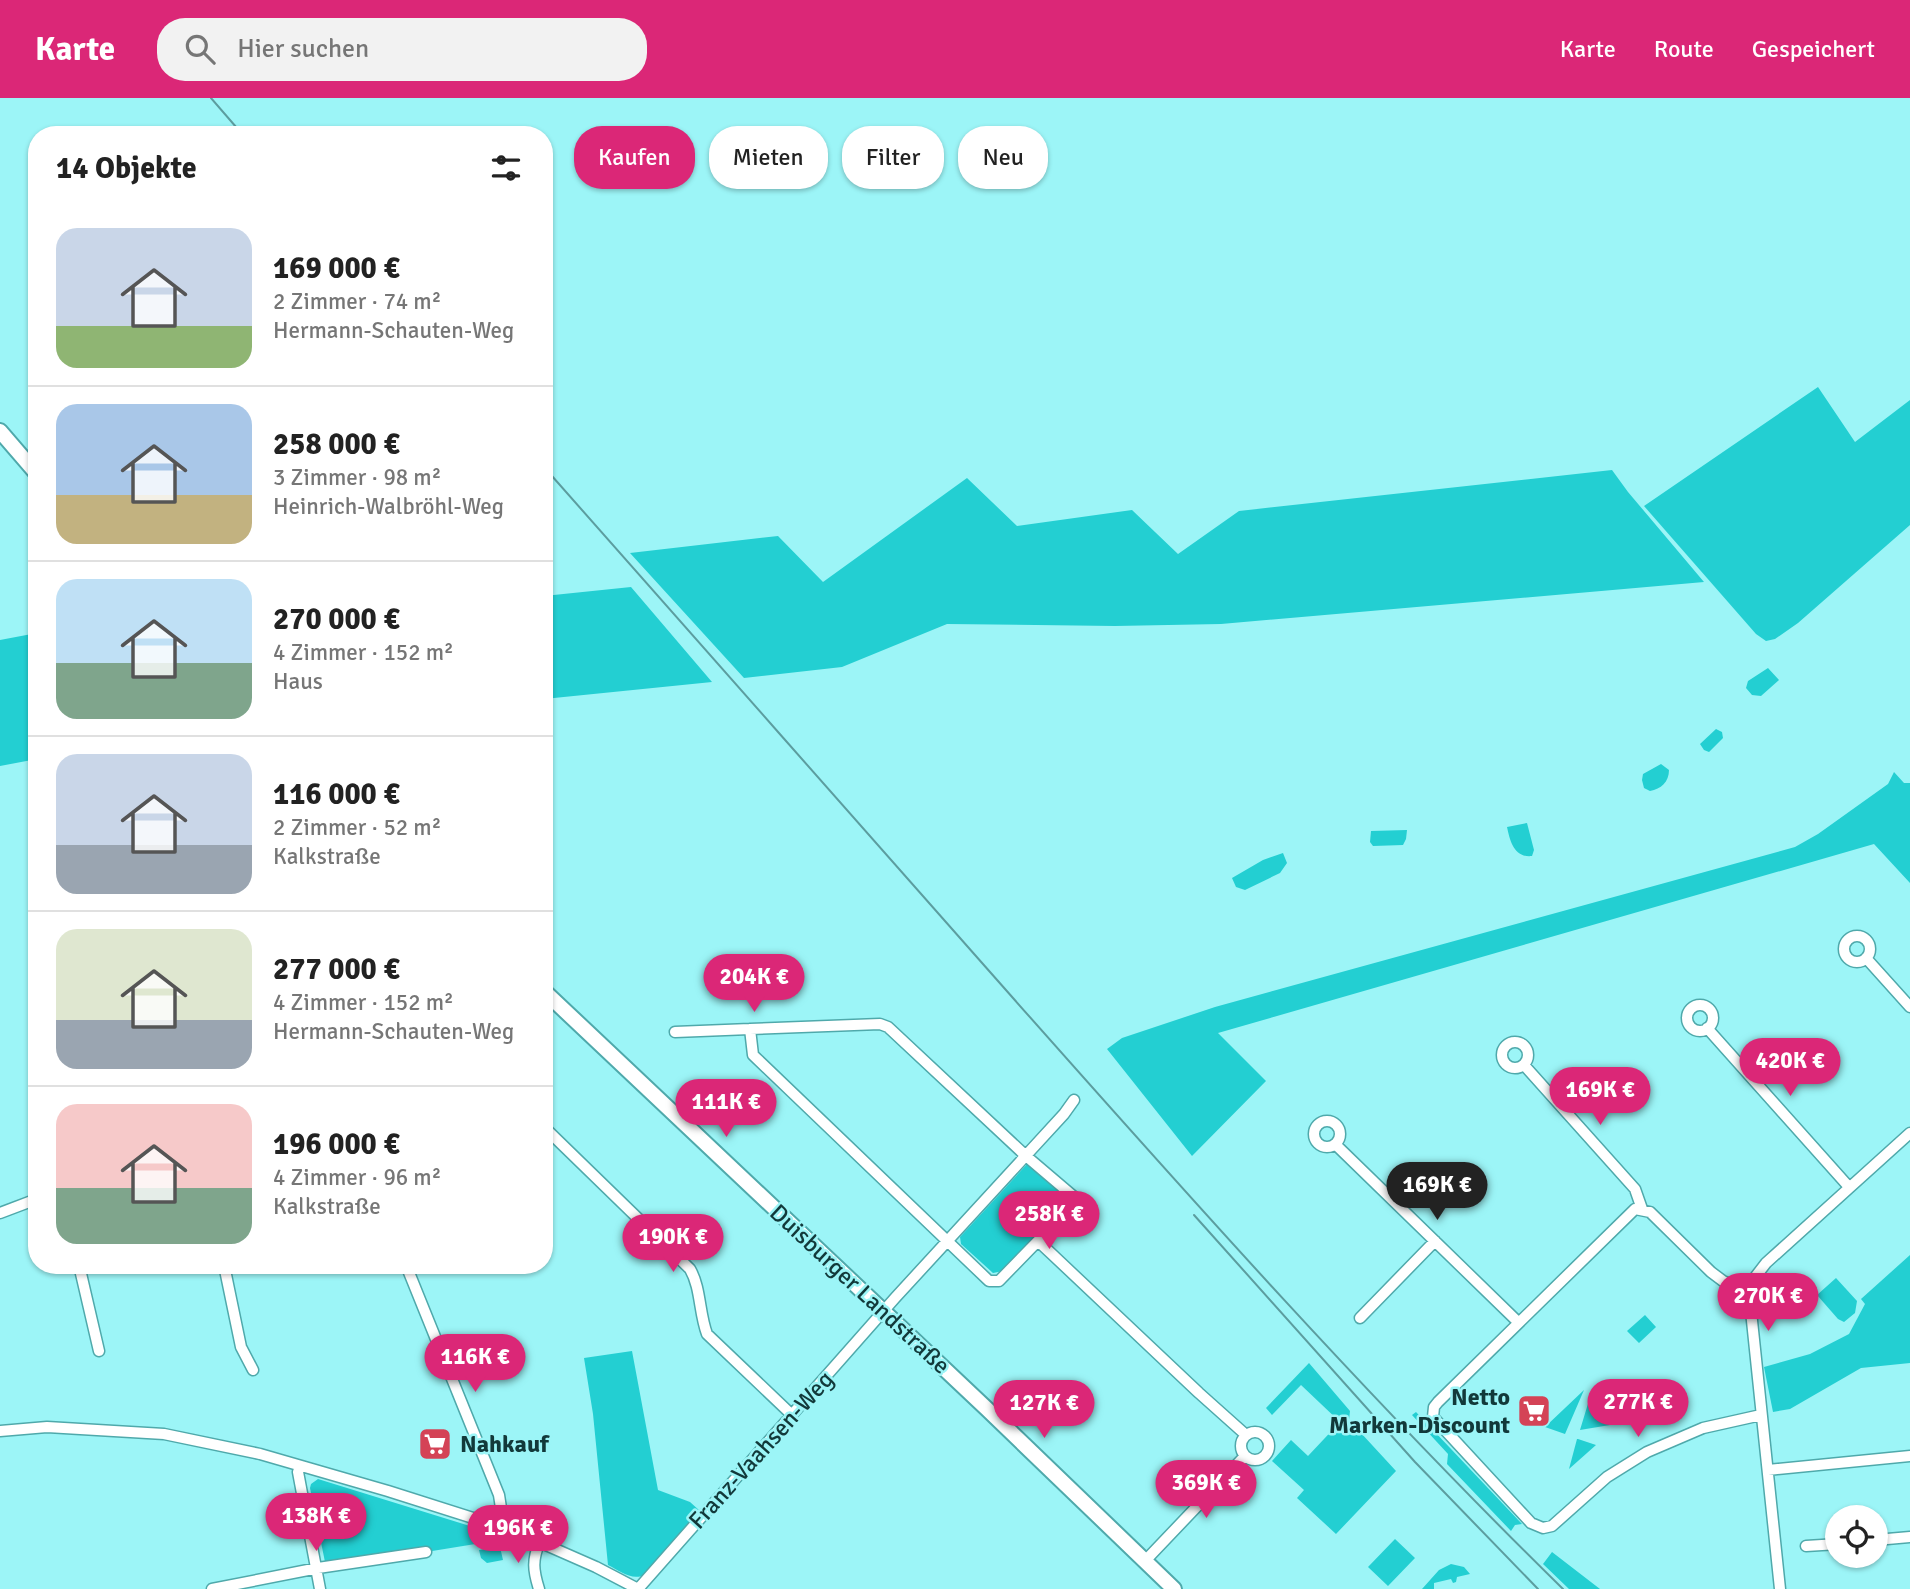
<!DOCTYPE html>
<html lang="de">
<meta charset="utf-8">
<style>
:root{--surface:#fff;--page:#f2f2f2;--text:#222;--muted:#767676;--line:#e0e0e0;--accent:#db2777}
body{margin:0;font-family:Signika,sans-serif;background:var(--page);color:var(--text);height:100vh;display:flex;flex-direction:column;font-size:26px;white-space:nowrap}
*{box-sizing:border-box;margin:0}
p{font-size:23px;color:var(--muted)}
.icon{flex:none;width:38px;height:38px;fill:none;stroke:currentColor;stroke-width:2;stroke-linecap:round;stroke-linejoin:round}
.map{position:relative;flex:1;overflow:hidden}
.side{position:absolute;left:28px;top:28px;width:525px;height:1148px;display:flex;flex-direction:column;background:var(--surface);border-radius:28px;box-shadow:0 2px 5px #0004}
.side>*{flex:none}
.banner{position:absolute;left:574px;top:28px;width:665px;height:63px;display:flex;gap:14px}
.tools{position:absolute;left:1825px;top:1407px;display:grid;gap:14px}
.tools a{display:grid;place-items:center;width:63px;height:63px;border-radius:50%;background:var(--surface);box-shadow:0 2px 5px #0004;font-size:35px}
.price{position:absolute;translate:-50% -60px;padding:0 16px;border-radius:24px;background:var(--accent);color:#fff;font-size:23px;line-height:46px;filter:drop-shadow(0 2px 4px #0008)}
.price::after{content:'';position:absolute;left:50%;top:42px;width:21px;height:16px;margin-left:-10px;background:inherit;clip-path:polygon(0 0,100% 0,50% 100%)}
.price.on{background:#222;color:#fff}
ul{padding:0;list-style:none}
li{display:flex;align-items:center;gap:21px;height:175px;padding:0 28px}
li+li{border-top:2px solid var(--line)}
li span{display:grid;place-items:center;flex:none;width:196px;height:140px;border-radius:21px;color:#555}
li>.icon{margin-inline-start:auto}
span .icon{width:84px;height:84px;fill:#fffc;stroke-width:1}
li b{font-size:30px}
h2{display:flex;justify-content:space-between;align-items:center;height:84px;padding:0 28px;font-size:30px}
.pill{padding:0 24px;border-radius:28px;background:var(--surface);box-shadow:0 2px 5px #0004;font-size:24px;line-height:63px}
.pill.on{background:var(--accent);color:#fff}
header{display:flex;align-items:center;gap:42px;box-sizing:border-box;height:98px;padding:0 35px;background:var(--accent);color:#fff}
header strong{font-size:33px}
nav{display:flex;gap:38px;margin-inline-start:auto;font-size:24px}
.search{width:490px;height:63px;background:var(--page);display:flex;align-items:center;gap:18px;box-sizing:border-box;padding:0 24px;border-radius:28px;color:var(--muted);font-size:26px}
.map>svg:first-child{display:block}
.green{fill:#23cfd2}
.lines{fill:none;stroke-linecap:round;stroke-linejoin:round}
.street-casing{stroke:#4fa9ab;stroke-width:13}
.secondary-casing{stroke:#4fa9ab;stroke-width:18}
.street{stroke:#fff;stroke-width:10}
.secondary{stroke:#fff;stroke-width:14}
.tram{stroke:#5c9d9f;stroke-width:2}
.labels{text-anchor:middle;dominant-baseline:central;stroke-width:5;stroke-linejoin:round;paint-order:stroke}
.street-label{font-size:24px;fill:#12393a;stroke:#9cf5f7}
.poi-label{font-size:24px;font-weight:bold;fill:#12393a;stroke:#9cf5f7;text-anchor:end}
</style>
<header>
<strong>Karte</strong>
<div class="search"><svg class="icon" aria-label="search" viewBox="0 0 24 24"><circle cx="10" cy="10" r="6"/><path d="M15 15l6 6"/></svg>Hier suchen</div>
<nav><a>Karte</a><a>Route</a><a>Gespeichert</a></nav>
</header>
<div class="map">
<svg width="1910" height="1491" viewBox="0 0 1910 1491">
<rect width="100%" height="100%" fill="#9cf5f7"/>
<!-- green -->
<path class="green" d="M1818 289 1855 344 1910 302V427L1798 525 1775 541 1766 543 1756 536 1644 408Z
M1612 372 1628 394 1704 484 1221 526 1115 528 947 526 842 569 744 580 630 455 778 438 823 484 967 380 1017 428 1132 412 1178 456 1239 413Z
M631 489 712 584 544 601V498Z
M37 535V661L0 668V542Z
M1768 570 1779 582 1761 598 1752 597 1746 590 1748 583Z
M1716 631 1722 634 1723 640 1709 654 1704 652 1700 646Z
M1661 666 1669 672C1669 684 1661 691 1650 693L1644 690 1642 682 1643 676Z
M1894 674 1904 685H1910V785L1874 746 1218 935 1266 983 1192 1058 1107 951 1122 940 1215 909 1795 749 1818 736 1888 686Z
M1527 725 1534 752 1532 758C1514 760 1510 743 1507 729Z
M1407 732 1406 741 1403 747 1373 748 1370 744 1371 733Z
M1283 755 1287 765 1280 775 1245 792 1236 789 1232 780 1263 762Z
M1028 1065 1067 1098 1068 1102 1003 1173 993 1175 961 1146 960 1139Z
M1910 1157V1265L1861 1270 1790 1311 1773 1314 1764 1269 1810 1256 1849 1236 1865 1206 1861 1201Z
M1836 1180 1857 1203 1855 1215 1844 1224 1838 1221 1817 1197Z
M1645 1217 1656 1229 1639 1245 1627 1233Z
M632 1253 658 1392 690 1404 700 1413 646 1476C633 1484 620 1473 608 1467L593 1316 584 1260Z
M1309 1265 1350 1313 1349 1322 1396 1373 1336 1436 1297 1400 1304 1392 1272 1363 1291 1342 1308 1358 1340 1324 1301 1287 1272 1317 1266 1310Z
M1584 1292 1565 1336 1545 1329Z
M1590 1299 1610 1327 1580 1332Z
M1416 1314 1522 1426 1515 1427 1511 1433 1447 1366 1448 1356 1412 1317Z
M1578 1341 1596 1347 1569 1371 1577 1341Z
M318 1381 499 1437 500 1442 426 1454 325 1464 310 1390 311 1386Z
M1395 1441 1415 1460 1388 1488 1368 1469Z
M500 1449 503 1462 487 1465 481 1460 479 1452Z
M1552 1454 1600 1491H1569L1543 1466Z
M1451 1466 1464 1469 1470 1476 1457 1479 1456 1484 1453 1485 1451 1481 1434 1485V1491H1422L1439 1472Z"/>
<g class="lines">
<defs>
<path id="street" d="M1844 851a13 13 0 1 1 26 0a13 13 0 1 1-26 0Z
M1866 860 1910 909
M1687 920a13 13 0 1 1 26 0a13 13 0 1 1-26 0Z
M880 926 888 929 1026 1058 1073 1098 1075 1104 1070 1110 999 1183H989L753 957 750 931Z
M1707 930 1849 1089
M675 934 750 931
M1502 957a13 13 0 1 1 26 0a13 13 0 1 1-26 0Z
M1524 967 1635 1091 1642 1111
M1314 1036a13 13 0 1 1 26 0a13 13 0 1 1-26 0Z
M544 1029 690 1171C701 1190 699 1215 707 1236L792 1317
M1335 1046 1518 1224
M0 1115 37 1101
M1038 1143 1199 1295 1246 1337
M79 1167 99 1253
M224 1167 241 1249 253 1272
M406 1167 499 1397 501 1410 496 1427
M1749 1194 1723 1183 1711 1174 1650 1114 1635 1111 1438 1304 1434 1309 1433 1319 1531 1425 1543 1430 1552 1428 1607 1379 1647 1354 1703 1330 1761 1317
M1360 1220 1435 1143
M0 1333 47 1329 164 1336 260 1356 388 1393 514 1433 596 1469 638 1491
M1241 1348a14 14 0 1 1 28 0a14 14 0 1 1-28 0Z
M300 1368 298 1374 320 1491
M1768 1372 1910 1358
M1876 1442 1910 1439
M1806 1448 1838 1446
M1144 1464 1245 1358
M212 1491 318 1470 426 1454
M539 1491C533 1472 532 1462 540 1443
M638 1491 895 1200 1064 1016 1074 1002
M1780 1491 1749 1194 1756 1178 1766 1165 1910 1035"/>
<path id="secondary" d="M0 333 37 376
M544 893 987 1311 1174 1491"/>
</defs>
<!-- street casing -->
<use href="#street" class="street-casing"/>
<!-- secondary casing -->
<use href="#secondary" class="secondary-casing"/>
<!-- street -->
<use href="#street" class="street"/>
<!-- secondary -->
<use href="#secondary" class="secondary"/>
<!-- tram -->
<path class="tram" d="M211 0 243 37
M544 369C700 546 857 723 1013 900 1191 1101 1371 1303 1563 1491
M1194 1117 1415 1364 1538 1491"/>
</g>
<!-- icons -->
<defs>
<symbol id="supermarket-square" viewBox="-11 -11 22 22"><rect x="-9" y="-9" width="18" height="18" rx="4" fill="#d44356" stroke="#9cf5f7"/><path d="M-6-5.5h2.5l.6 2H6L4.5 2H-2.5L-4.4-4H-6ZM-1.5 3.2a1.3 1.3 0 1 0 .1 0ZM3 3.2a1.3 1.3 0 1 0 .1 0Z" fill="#fff"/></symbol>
</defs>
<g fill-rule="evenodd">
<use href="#supermarket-square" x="1515" y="1294" width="38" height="38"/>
<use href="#supermarket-square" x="416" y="1327" width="38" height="38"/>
</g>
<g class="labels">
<!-- street labels -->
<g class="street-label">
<text transform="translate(860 1191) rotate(43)">Duisburger Landstraße</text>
<text transform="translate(761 1352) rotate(-48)">Franz-Vaahsen-Weg</text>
</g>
<!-- poi labels -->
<g class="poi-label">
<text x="1510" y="1299">Netto<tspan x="1510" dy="28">Marken-Discount</tspan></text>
<text x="460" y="1346" text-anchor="start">Nahkauf</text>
</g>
</g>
</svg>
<div class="tools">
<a><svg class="icon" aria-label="locate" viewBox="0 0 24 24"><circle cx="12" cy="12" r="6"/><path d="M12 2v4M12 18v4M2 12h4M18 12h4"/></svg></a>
</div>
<b class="price" style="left:754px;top:916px">204K €</b>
<b class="price" style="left:1790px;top:1000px">420K €</b>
<b class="price" style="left:1600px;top:1029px">169K €</b>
<b class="price" style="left:726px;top:1041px">111K €</b>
<b class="price on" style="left:1437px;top:1124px">169K €</b>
<b class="price" style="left:1049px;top:1153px">258K €</b>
<b class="price" style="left:673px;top:1176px">190K €</b>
<b class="price" style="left:1768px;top:1235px">270K €</b>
<b class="price" style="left:475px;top:1296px">116K €</b>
<b class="price" style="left:1638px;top:1341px">277K €</b>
<b class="price" style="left:1044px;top:1342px">127K €</b>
<b class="price" style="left:1206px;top:1422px">369K €</b>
<b class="price" style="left:316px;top:1455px">138K €</b>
<b class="price" style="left:518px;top:1467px">196K €</b>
<div class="banner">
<a class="pill on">Kaufen</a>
<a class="pill">Mieten</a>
<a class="pill">Filter</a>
<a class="pill">Neu</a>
</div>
<section class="side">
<h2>14 Objekte<svg class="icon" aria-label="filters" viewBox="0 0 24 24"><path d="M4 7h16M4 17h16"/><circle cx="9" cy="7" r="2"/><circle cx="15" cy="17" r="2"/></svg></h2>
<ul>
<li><span style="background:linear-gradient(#c9d6e8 70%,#8fb573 0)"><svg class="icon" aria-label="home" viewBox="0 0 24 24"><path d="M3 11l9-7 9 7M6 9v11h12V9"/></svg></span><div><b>169 000 €</b><p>2 Zimmer · 74 m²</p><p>Hermann-Schauten-Weg</p></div></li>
<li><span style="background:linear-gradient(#a9c7e8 65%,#c2b280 0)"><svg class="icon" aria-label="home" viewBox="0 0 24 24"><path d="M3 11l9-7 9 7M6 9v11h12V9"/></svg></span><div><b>258 000 €</b><p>3 Zimmer · 98 m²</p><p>Heinrich-Walbröhl-Weg</p></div></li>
<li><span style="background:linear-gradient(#bfe0f5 60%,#7fa58c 0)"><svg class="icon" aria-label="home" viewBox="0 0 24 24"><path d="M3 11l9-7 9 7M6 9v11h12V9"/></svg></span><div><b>270 000 €</b><p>4 Zimmer · 152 m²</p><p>Haus</p></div></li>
<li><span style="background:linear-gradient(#c9d6e8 65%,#9aa5b1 0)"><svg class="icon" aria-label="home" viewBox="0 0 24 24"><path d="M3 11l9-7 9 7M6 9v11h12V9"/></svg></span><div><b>116 000 €</b><p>2 Zimmer · 52 m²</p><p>Kalkstraße</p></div></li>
<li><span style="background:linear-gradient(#dfe7d0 65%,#9aa5b1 0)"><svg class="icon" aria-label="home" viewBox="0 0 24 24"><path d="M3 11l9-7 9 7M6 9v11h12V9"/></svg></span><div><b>277 000 €</b><p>4 Zimmer · 152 m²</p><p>Hermann-Schauten-Weg</p></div></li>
<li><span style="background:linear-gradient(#f6c9c9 60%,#7fa58c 0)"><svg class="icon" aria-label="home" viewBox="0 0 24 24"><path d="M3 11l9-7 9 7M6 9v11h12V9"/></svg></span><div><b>196 000 €</b><p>4 Zimmer · 96 m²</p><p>Kalkstraße</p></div></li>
</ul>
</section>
</div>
